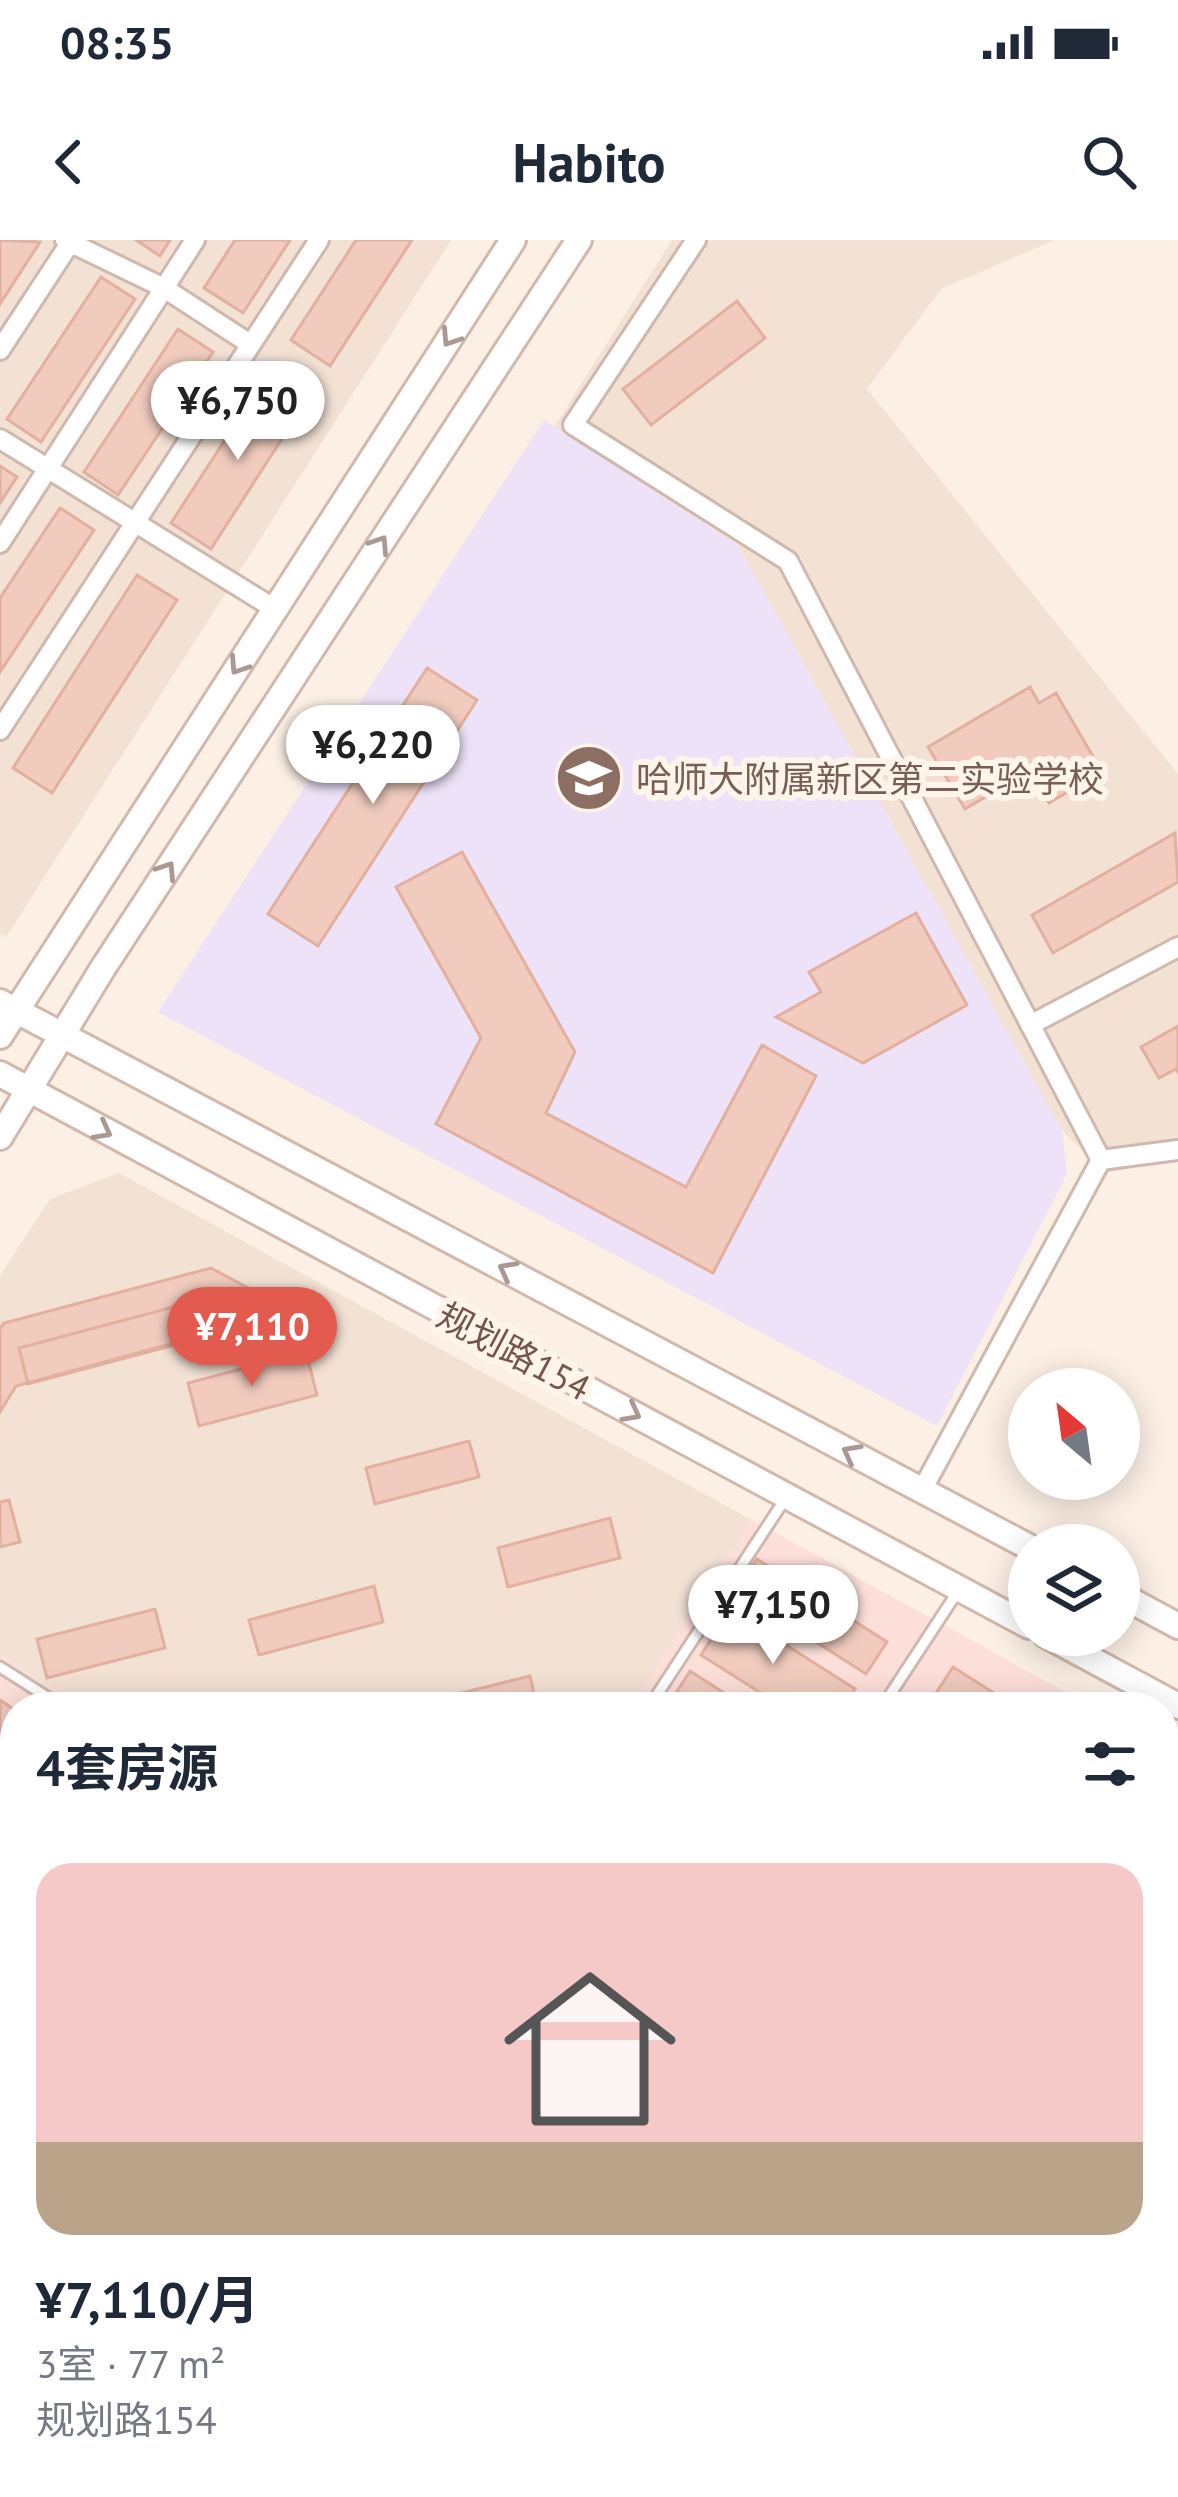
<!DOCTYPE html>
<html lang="zh">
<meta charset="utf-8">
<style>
:root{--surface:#fff;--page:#f2f2f3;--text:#1f2937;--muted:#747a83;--line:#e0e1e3;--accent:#e25b4e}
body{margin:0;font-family:"PT Sans","Noto Sans SC",sans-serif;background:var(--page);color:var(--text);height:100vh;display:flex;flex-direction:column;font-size:45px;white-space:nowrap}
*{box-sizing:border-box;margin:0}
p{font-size:39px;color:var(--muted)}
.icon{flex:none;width:66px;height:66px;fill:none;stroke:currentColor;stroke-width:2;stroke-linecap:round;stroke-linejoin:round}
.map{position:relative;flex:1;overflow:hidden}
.sheet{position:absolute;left:0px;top:1452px;width:1179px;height:807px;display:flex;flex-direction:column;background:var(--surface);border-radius:48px 48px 0 0;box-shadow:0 6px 30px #0003}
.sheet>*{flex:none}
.needle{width:78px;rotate:331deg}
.controls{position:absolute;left:1008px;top:1128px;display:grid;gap:24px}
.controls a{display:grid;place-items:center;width:132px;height:132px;border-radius:50%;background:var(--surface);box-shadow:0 6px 30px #0003;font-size:60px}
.price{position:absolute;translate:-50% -102px;padding:0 27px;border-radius:42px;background:#fff;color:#222;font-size:39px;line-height:78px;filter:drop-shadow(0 3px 6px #0008)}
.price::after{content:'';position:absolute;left:50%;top:72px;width:36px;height:27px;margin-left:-18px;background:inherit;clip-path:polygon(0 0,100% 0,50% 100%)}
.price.active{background:var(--accent);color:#fff}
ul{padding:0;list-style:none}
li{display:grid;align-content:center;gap:24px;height:636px;padding:0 36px}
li+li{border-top:3px solid var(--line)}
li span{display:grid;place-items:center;height:372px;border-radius:36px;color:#555}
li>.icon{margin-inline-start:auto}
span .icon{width:216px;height:216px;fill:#fffc;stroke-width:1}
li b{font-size:51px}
h2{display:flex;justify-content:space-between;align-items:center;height:144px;padding:0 36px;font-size:51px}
.status{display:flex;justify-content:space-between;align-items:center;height:84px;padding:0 60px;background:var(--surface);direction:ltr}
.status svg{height:33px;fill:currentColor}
header{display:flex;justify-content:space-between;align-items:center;height:156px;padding:0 36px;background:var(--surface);font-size:54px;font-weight:700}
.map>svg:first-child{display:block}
.residential{fill:#f3e1d4}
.commercial{fill:#fcdfd9}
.education{fill:#ede2f8}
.building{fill:#f0cbbe;stroke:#e3af9e;stroke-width:3}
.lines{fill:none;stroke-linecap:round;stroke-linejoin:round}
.service-casing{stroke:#cfb9af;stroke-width:15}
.minor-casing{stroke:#cfb9af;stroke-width:24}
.tertiary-casing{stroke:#cfb9af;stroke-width:27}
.secondary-casing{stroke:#d2b8ac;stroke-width:30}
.service{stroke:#fff;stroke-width:9}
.minor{stroke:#fff;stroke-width:18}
.tertiary{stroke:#fff;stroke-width:21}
.secondary{stroke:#fff;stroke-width:24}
.oneway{stroke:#ac9893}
.labels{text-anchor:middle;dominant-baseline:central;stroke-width:12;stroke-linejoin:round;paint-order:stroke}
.education-label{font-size:36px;fill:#785e54;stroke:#fff5eb;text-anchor:start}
.street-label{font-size:36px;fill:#74544b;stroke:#fff5eb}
</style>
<div class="status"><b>08:35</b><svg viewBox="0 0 49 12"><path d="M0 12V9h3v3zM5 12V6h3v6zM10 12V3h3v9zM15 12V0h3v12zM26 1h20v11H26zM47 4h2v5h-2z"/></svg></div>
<header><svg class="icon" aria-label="back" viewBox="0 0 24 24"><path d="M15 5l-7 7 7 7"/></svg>Habito<svg class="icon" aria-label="search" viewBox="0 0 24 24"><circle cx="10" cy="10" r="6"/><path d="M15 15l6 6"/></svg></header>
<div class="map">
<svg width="1178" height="2257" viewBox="0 0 1178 2257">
<rect width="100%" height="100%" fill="#fcf0e5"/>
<!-- residential -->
<path class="residential" d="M0 0H451L6 697 0 694Z
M672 0H1055L941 49 867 149 1178 534V918L1106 933 1062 890 738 305 554 187Z
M119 933 752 1280 630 1467H82L0 1415V1036L50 959Z
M1164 1508 1178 1516V1724L1164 1745Z
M1178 1923V2257H957L966 2244H1164V1944Z
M639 2244H836L827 2257H631Z"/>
<!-- commercial -->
<path class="commercial" d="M752 1280 1093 1467H630Z
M0 1415 82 1467H15V2244H639L631 2257H0Z"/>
<!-- education -->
<path class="education" d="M544 180 738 305 1062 890 1067 934 937 1186 158 772Z"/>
<!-- building -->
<path class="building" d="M0 0 40 2 0 64Z
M136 0H170L160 16Z
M235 0H290L243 73 204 48Z
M356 0H412L330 126 291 100Z
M101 37 135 59 41 202 7 179Z
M737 61 765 98 651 185 623 149Z
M178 89 213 112 118 255 84 232Z
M265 138 305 163 211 309 171 283Z
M0 226 17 237 0 263Z
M60 268 94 290 0 432V358Z
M137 335 177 360 52 553 13 528Z
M427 428 477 460 318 706 268 674Z
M1030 447 1039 463 1056 453 1102 532 1049 563 1030 531 965 569 928 507Z
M1175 593 1178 642 1053 713 1032 675Z
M462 612 575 812 546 873 686 947 762 805 816 836 713 1033 436 884 481 798 396 647Z
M916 673 967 765 863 823 776 777 821 752 809 732Z
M1178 786V832L1176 829 1159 838 1141 807Z
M211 1028 308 1080 286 1114 232 1087 16 1146 0 1172V1089L4 1083Z
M177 1066 186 1102 28 1144 19 1108Z
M306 1112 317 1155 199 1186 188 1143Z
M469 1201 479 1237 375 1264 366 1228Z
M9 1260 20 1302 0 1307V1262Z
M610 1278 620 1318 508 1347 498 1308Z
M757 1319 785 1337 765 1367 738 1349Z
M374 1346 383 1382 259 1415 249 1380Z
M803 1348 887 1402 866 1434 782 1380Z
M155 1369 165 1408 47 1438 37 1399Z
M730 1369 855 1449 843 1467H783L701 1415Z
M953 1427 1016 1467H927Z
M690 1431 746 1467H667Z
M530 1436 537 1467H404Z
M0 1460 15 1470V1487L0 1510Z
M15 1521V1614L0 1636V1544Z
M1164 1608 1178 1618V1654L1164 1675Z
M15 1654V1747L0 1769V1677Z
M0 1867 15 1876V1929L1 1951Z
M15 2020V2149L0 2172V2043Z
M0 2217 15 2226V2244H43L63 2257H0Z
M95 2244H131L122 2257H115Z
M158 2244H219L211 2257H150Z
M251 2244H336L328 2257H243Z
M392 2244H450L441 2257H408Z
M674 2244H720L711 2257H694Z"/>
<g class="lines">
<defs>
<path id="service" d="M0 1427 63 1467
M649 1467 787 1256
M882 1467 958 1351
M0 1822 15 1832
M0 2005 15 1982
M368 2257 377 2244"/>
<path id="minor" d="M65 0 164 48 250 104
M696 0 573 185 788 321 1101 920 922 1250
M0 110 72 0
M0 199 275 369
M0 303 195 0
M0 490 319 0
M1030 785 1178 707
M1101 920 1178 910"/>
<path id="tertiary" d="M1164 1830 1178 1809
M1164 1882 1178 1861
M887 2257 895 2244
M921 2257 929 2244"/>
<path id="secondary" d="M0 762 1029 1307
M0 796 513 0
M0 834 1029 1386
M0 897 103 728 579 0
M1119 1354 1178 1386
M1046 1395 1178 1466"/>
</defs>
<!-- service casing -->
<use href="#service" class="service-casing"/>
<!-- minor casing -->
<use href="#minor" class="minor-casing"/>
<!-- tertiary casing -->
<use href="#tertiary" class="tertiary-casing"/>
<!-- secondary casing -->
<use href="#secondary" class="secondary-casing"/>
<!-- service -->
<use href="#service" class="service"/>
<!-- minor -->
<use href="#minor" class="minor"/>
<!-- tertiary -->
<use href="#tertiary" class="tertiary"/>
<!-- secondary -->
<use href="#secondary" class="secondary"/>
</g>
<!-- one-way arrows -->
<defs><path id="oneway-chevron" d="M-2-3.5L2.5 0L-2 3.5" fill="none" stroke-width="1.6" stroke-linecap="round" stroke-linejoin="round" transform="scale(3)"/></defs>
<g class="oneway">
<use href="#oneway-chevron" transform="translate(450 98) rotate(123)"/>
<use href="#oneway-chevron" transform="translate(380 304) rotate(-57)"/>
<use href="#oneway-chevron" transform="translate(238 426) rotate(123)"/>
<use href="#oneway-chevron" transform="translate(167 630) rotate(-57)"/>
<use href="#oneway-chevron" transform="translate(103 891) rotate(28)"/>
<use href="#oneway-chevron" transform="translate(507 1030) rotate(-152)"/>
<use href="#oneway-chevron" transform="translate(632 1173) rotate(28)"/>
<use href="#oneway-chevron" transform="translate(851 1213) rotate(-152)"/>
</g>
<!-- icons -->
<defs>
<symbol id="school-disc" viewBox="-11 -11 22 22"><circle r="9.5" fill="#8d6e63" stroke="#fff5eb"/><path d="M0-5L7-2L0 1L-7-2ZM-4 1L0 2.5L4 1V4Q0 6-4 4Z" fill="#fff"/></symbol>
</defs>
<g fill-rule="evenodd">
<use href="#school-disc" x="551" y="500" width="76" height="76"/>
</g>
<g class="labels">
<!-- education labels -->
<g class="education-label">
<text x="636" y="538">哈师大附属新区第二实验学校</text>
</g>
<!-- street labels -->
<g class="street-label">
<text transform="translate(514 1111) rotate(28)">规划路154</text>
</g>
</g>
</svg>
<div class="controls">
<a><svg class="needle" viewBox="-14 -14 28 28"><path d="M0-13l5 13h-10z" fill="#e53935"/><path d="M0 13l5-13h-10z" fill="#747a83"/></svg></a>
<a><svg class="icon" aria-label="layers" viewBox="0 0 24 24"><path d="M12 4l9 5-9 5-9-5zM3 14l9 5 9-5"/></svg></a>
</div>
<b class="price" style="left:238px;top:223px">¥6,750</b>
<b class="price" style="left:373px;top:567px">¥6,220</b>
<b class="price active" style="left:252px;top:1149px">¥7,110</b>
<b class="price" style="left:773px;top:1427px">¥7,150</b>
<section class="sheet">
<h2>4套房源<svg class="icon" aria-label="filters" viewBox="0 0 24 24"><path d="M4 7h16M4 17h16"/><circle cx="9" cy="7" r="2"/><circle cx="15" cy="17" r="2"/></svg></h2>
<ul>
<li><span style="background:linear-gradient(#f6c9c9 75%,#b9a48a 0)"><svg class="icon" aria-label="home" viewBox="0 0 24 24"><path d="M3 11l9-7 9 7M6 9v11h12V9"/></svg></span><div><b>¥7,110/月</b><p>3室 · 77 m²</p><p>规划路154</p></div></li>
</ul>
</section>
</div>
